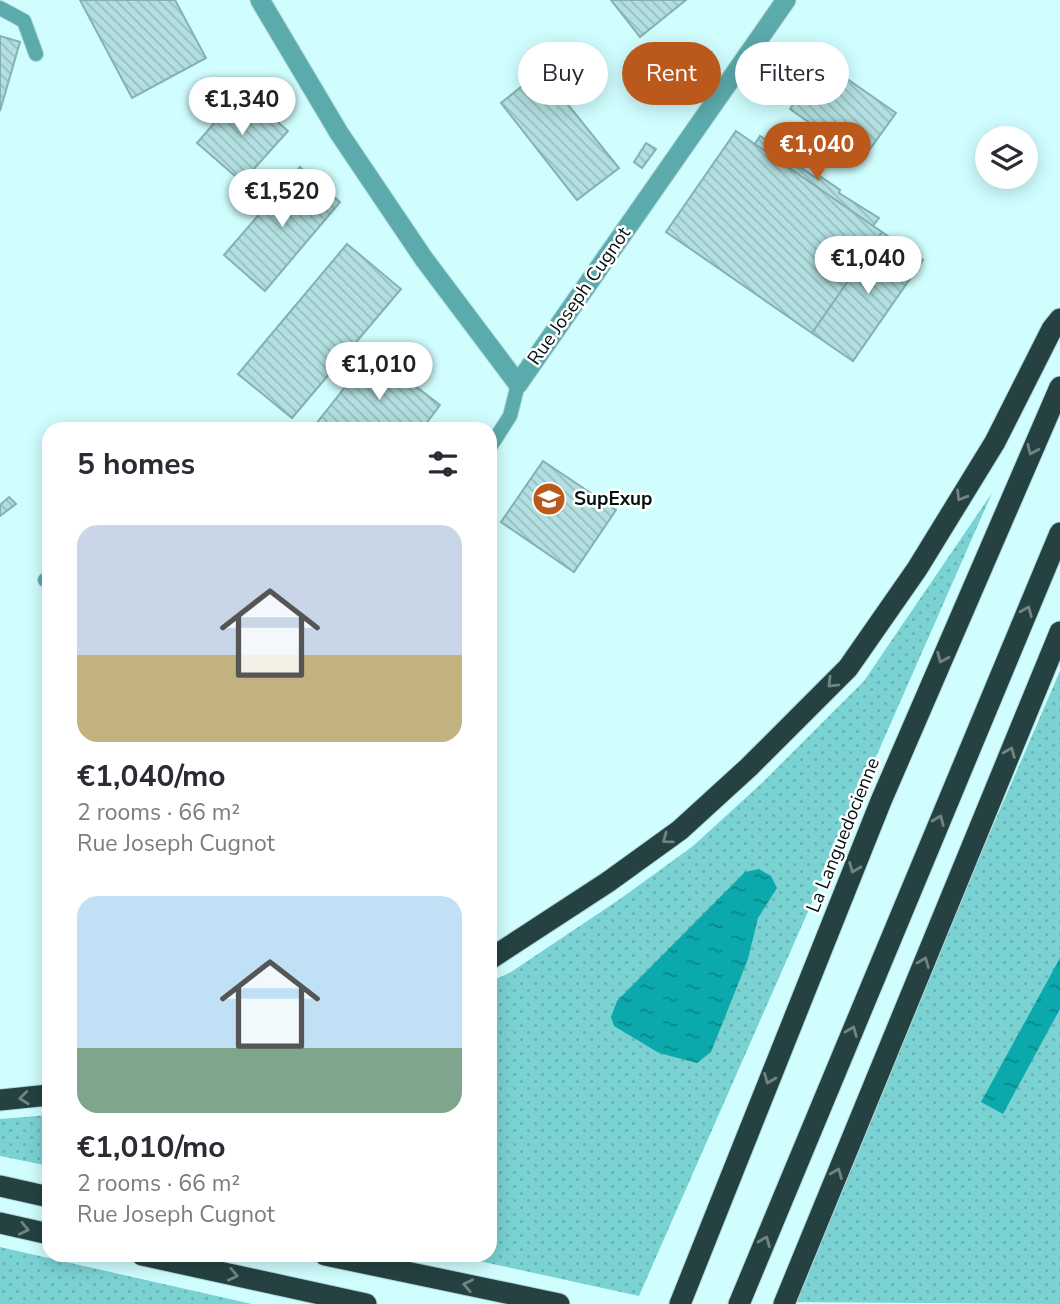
<!DOCTYPE html>
<meta charset="utf-8">
<style>
:root{--surface:#fff;--page:#f7f7f7;--text:#2b2b33;--muted:#7c7c81;--accent:#bb591d}
body{margin:0;font-family:"Nunito Sans",sans-serif;background:var(--page);color:var(--text);height:100vh;display:flex;flex-direction:column;font-size:26px;white-space:nowrap}
*{box-sizing:border-box;margin:0}
p{font-size:23px;color:var(--muted)}
.icon{flex:none;width:38px;height:38px;fill:none;stroke:currentColor;stroke-width:2;stroke-linecap:round;stroke-linejoin:round}
.map{position:relative;flex:1;overflow:hidden}
.drawer{position:absolute;left:42px;top:422px;width:455px;height:840px;display:flex;flex-direction:column;background:var(--surface);border-radius:21px;box-shadow:0 4px 18px #0003}
.drawer>*{flex:none}
.guide{position:absolute;left:518px;top:42px;width:436px;height:63px;display:flex;gap:14px}
.controls{position:absolute;left:975px;top:126px;display:grid;gap:14px}
.controls a{display:grid;place-items:center;width:63px;height:63px;border-radius:50%;background:var(--surface);box-shadow:0 4px 18px #0003;font-size:35px}
.price{position:absolute;translate:-50% -60px;padding:0 16px;border-radius:24px;background:#fff;color:#222;font-size:23px;line-height:46px;filter:drop-shadow(0 2px 4px #0008)}
.price::after{content:'';position:absolute;left:50%;top:42px;width:21px;height:16px;margin-left:-10px;background:inherit;clip-path:polygon(0 0,100% 0,50% 100%)}
.price.current{background:var(--accent);color:#fff}
ul{padding:0;list-style:none}
li{display:grid;align-content:center;gap:14px;height:371px;padding:0 35px}
li span{display:grid;place-items:center;height:217px;border-radius:21px;color:#555}
li>.icon{margin-inline-start:auto}
span .icon{width:126px;height:126px;fill:#fffc;stroke-width:1}
li b{font-size:30px}
h2{display:flex;justify-content:space-between;align-items:center;height:84px;padding:0 35px;font-size:30px}
.pill{padding:0 24px;border-radius:32px;background:var(--surface);box-shadow:0 4px 18px #0003;font-size:24px;line-height:63px}
.pill.current{background:var(--accent);color:#fff}
.map>svg:first-child{display:block}
.green{fill:url(#green-dots)}
.water{fill:url(#water-ripples)}
.building{fill:url(#building-back-hatch);stroke:#85b1b1;stroke-width:2}
.lines{fill:none;stroke-linecap:round;stroke-linejoin:round}
.service-casing{stroke:#afd8d9;stroke-width:16}
.minor-casing{stroke:#afd8d9;stroke-width:21}
.motorway-casing{stroke:#afd8d9;stroke-width:23}
.service{stroke:#5cabac;stroke-width:14}
.minor{stroke:#5cabac;stroke-width:19}
.motorway{stroke:#254142;stroke-width:21}
.oneway{stroke:#718484}
.labels{text-anchor:middle;dominant-baseline:central;stroke-width:5;stroke-linejoin:round;paint-order:stroke}
.street-label{font-size:19px;fill:#031313;stroke:#fff}
.poi-label{font-size:19px;font-weight:bold;fill:#031313;stroke:#fff;text-anchor:start}
</style>
<div class="map">
<svg width="1060" height="1304" viewBox="0 0 1060 1304">
<defs>
<pattern id="green-dots" width="8" height="8" patternUnits="userSpaceOnUse" patternTransform="scale(1.75)"><rect width="8" height="8" fill="#7bd2d3"/><path d="M2 2h.1M6 6h.1" fill="none" stroke="#69b3b4" stroke-width="1.8" stroke-linecap="round"/></pattern>
<pattern id="water-ripples" width="26" height="14" patternUnits="userSpaceOnUse" patternTransform="scale(1.75)"><rect width="26" height="14" fill="#0ba9ac"/><path d="M2 4q2-2 4 0t4 0M15 11q2-2 4 0t4 0" fill="none" stroke="#09888b"/></pattern>
<pattern id="building-back-hatch" width="6" height="6" patternUnits="userSpaceOnUse" patternTransform="scale(1.75)"><rect width="6" height="6" fill="#b2dfe0"/><path d="M-1 5l2 2M0 0l6 6M5-1l2 2" fill="none" stroke="#97bebf"/></pattern>
</defs>
<rect width="100%" height="100%" fill="#d0feff"/>
<!-- green -->
<path class="green" d="M992 493 639 1296 452 1255H490V982L511 972 620 899 693 846 763 782 864 681Z
M1060 671V1304L787 1302Z
M49 1115V1166L0 1156V1119Z
M0 1247 252 1304H0Z"/>
<!-- water -->
<path class="water" d="M759 869 771 876 777 888 758 918 748 959 711 1052 697 1063 659 1053 614 1026 611 1017 617 1001 745 872Z
M1060 958V1009L1003 1114 981 1102Z"/>
<!-- building -->
<path class="building" d="M80 0H175L206 58 132 98Z
M611 0H686L640 37Z
M0 36 20 42 0 111Z
M823 62 896 113 862 160 790 109Z
M541 71 619 168 577 200 501 103Z
M242 91 288 131 242 182 197 143Z
M736 131 882 232 812 333 666 232Z
M760 136 782 150 780 153 819 180 821 177 840 190 839 193 879 218 873 226 755 144Z
M646 143 656 149 642 168 634 162Z
M300 167 340 202 265 291 224 255Z
M882 232 923 260 853 361 812 333Z
M347 244 401 289 292 418 238 374Z
M372 353 440 405 422 429H312Z
M543 461 616 510 574 572 501 522Z
M9 497 16 504 0 516V505Z"/>
<g class="lines">
<defs>
<path id="service" d="M0 8 24 21 36 54
M490 447 510 416 518 384
M45 580 49 579"/>
<path id="minor" d="M260 0 339 133 424 259 518 384 786 0"/>
<path id="motorway" d="M490 959 608 882 680 830 749 767 848 668 917 569 995 442 1052 329 1060 319
M0 1100 49 1095
M0 1186 49 1197
M0 1223 49 1234
M142 1255 366 1304
M325 1255 559 1304
M680 1304 881 801 1060 387
M739 1304 1060 533
M784 1304 1060 632"/>
</defs>
<!-- service casing -->
<use href="#service" class="service-casing"/>
<!-- minor casing -->
<use href="#minor" class="minor-casing"/>
<!-- motorway casing -->
<use href="#motorway" class="motorway-casing"/>
<!-- service -->
<use href="#service" class="service"/>
<!-- minor -->
<use href="#minor" class="minor"/>
<!-- motorway -->
<use href="#motorway" class="motorway"/>
</g>
<!-- one-way arrows -->
<defs><path id="oneway-chevron" d="M-2-3.5L2.5 0L-2 3.5" fill="none" stroke-width="1.6" stroke-linecap="round" stroke-linejoin="round" transform="scale(1.75)"/></defs>
<g class="oneway">
<use href="#oneway-chevron" transform="translate(1032 450) rotate(114)"/>
<use href="#oneway-chevron" transform="translate(961 496) rotate(121)"/>
<use href="#oneway-chevron" transform="translate(1027 611) rotate(-67)"/>
<use href="#oneway-chevron" transform="translate(942 658) rotate(113)"/>
<use href="#oneway-chevron" transform="translate(832 683) rotate(135)"/>
<use href="#oneway-chevron" transform="translate(1010 752) rotate(-68)"/>
<use href="#oneway-chevron" transform="translate(939 820) rotate(-68)"/>
<use href="#oneway-chevron" transform="translate(667 839) rotate(144)"/>
<use href="#oneway-chevron" transform="translate(854 868) rotate(112)"/>
<use href="#oneway-chevron" transform="translate(924 962) rotate(-68)"/>
<use href="#oneway-chevron" transform="translate(852 1031) rotate(-68)"/>
<use href="#oneway-chevron" transform="translate(769 1079) rotate(112)"/>
<use href="#oneway-chevron" transform="translate(24 1098) rotate(174)"/>
<use href="#oneway-chevron" transform="translate(837 1173) rotate(-68)"/>
<use href="#oneway-chevron" transform="translate(24 1229) rotate(12)"/>
<use href="#oneway-chevron" transform="translate(765 1241) rotate(-68)"/>
<use href="#oneway-chevron" transform="translate(233 1275) rotate(12)"/>
<use href="#oneway-chevron" transform="translate(468 1285) rotate(-168)"/>
</g>
<!-- icons -->
<defs>
<symbol id="university-disc" viewBox="-11 -11 22 22"><circle r="9.5" fill="#bb591d" stroke="#fff"/><path d="M0-5L7-2L0 1L-7-2ZM-4 1L0 2.5L4 1V4Q0 6-4 4Z" fill="#fff"/></symbol>
</defs>
<g fill-rule="evenodd">
<use href="#university-disc" x="530" y="480" width="38" height="38"/>
</g>
<g class="labels">
<!-- street labels -->
<g class="street-label">
<text transform="translate(579 296) rotate(-55)">Rue Joseph Cugnot</text>
<text transform="translate(843 835) rotate(-68)">La Languedocienne</text>
</g>
<!-- poi labels -->
<g class="poi-label">
<text x="574" y="499">SupExup</text>
</g>
</g>
</svg>
<div class="controls">
<a><svg class="icon" aria-label="layers" viewBox="0 0 24 24"><path d="M12 4l9 5-9 5-9-5zM3 14l9 5 9-5"/></svg></a>
</div>
<b class="price" style="left:242px;top:137px">€1,340</b>
<b class="price current" style="left:817px;top:182px">€1,040</b>
<b class="price" style="left:282px;top:229px">€1,520</b>
<b class="price" style="left:868px;top:296px">€1,040</b>
<b class="price" style="left:379px;top:402px">€1,010</b>
<div class="guide">
<a class="pill">Buy</a>
<a class="pill current">Rent</a>
<a class="pill">Filters</a>
</div>
<section class="drawer">
<h2>5 homes<svg class="icon" aria-label="filters" viewBox="0 0 24 24"><path d="M4 7h16M4 17h16"/><circle cx="9" cy="7" r="2"/><circle cx="15" cy="17" r="2"/></svg></h2>
<ul>
<li><span style="background:linear-gradient(#c9d6e8 60%,#c2b280 0)"><svg class="icon" aria-label="home" viewBox="0 0 24 24"><path d="M3 11l9-7 9 7M6 9v11h12V9"/></svg></span><div><b>€1,040/mo</b><p>2 rooms · 66 m²</p><p>Rue Joseph Cugnot</p></div></li>
<li><span style="background:linear-gradient(#bfe0f5 70%,#7fa58c 0)"><svg class="icon" aria-label="home" viewBox="0 0 24 24"><path d="M3 11l9-7 9 7M6 9v11h12V9"/></svg></span><div><b>€1,010/mo</b><p>2 rooms · 66 m²</p><p>Rue Joseph Cugnot</p></div></li>
</ul>
</section>
</div>
